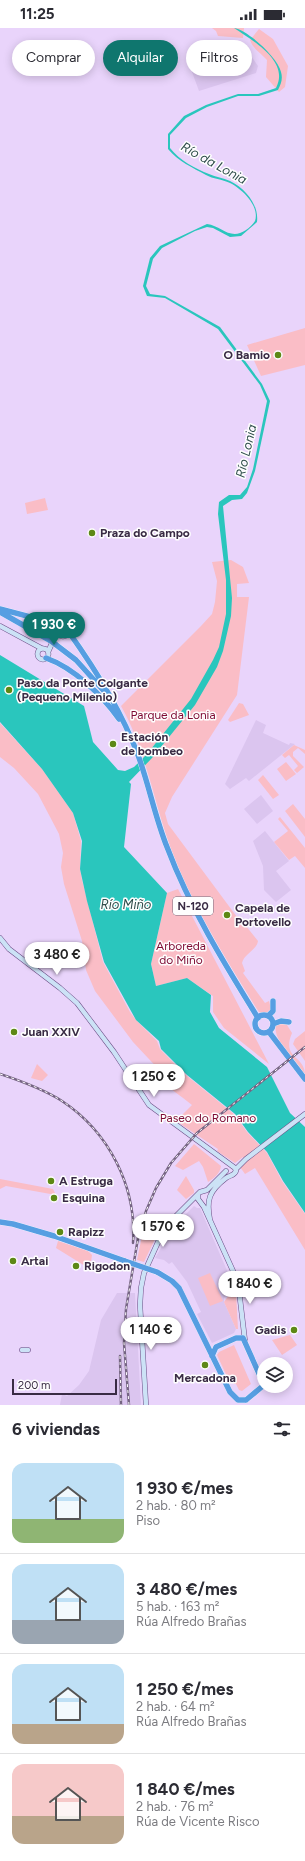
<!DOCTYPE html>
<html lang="es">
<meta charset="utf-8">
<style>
:root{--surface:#fff;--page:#f7f7f7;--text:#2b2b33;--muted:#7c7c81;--line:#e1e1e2;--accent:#0f766e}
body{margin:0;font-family:Figtree,sans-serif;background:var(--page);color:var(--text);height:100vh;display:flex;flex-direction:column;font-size:15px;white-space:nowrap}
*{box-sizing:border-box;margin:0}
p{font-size:13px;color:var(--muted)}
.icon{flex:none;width:22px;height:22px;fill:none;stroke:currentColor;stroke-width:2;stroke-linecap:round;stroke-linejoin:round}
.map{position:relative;height:1377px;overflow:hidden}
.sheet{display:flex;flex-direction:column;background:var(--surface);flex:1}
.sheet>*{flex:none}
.guide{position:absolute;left:12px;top:12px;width:281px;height:36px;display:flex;gap:8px}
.buttons{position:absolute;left:257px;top:1329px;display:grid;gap:8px}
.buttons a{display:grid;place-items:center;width:36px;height:36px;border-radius:50%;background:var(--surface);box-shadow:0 2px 10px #0003;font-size:20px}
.scale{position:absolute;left:12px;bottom:10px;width:105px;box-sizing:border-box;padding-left:4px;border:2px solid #392b44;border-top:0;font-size:11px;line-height:14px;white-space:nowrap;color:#392b44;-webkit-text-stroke:3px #fefefe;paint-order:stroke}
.price{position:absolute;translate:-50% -34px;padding:0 9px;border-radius:14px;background:#fff;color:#222;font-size:13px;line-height:26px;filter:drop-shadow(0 1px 2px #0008)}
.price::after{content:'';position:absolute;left:50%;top:24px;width:12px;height:9px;margin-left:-6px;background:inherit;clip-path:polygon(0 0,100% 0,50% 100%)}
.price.active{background:var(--accent);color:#fff}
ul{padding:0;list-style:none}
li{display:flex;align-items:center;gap:12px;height:100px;padding:0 12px}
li+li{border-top:1px solid var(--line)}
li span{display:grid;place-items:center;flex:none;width:112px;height:80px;border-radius:12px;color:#555}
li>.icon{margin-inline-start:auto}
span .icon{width:48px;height:48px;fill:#fffc;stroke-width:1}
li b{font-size:17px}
h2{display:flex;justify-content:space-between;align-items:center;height:48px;padding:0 12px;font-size:17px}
.chip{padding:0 14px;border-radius:18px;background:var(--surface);box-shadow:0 2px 10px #0003;font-size:14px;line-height:36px}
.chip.active{background:var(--accent);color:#fff}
.status{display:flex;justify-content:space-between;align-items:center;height:28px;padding:0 20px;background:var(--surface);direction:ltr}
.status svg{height:11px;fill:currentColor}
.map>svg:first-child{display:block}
.built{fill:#dbc5ef}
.green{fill:#fabdc6}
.water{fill:#2ac6bd}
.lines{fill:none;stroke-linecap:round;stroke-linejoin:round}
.secondary-casing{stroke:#6c4c85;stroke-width:5.5}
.highway-casing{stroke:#fff;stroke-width:6}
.secondary{stroke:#cce2f6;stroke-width:4.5}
.highway{stroke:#569ee2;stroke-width:5.5}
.rail-casing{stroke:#756482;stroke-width:2.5}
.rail{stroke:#fefefe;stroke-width:1;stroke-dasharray:3;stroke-linecap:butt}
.highway-bridge-casing{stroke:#fff;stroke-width:6;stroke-linecap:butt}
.highway-bridge{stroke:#569ee2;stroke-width:5.5}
.poi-dot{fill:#5d8815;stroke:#fefefe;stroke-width:1.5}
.labels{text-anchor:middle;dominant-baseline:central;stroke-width:3;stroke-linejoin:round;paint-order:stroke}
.shield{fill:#fefefe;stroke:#746a7c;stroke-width:1}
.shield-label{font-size:11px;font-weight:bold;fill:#392b44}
.poi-label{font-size:12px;font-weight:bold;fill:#392b44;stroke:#fefefe;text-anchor:start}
.park-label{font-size:12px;fill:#7e0a33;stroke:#fefefe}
.water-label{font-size:13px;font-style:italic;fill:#2f4d4b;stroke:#fefefe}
</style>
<div class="status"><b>11:25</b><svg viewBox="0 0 49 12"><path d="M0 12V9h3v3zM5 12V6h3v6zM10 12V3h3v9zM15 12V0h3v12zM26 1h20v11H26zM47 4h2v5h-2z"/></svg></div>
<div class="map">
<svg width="305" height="1377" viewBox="0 0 305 1377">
<rect width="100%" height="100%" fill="#e9d4fb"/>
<!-- built -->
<path class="built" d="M233 18 247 22 258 38 256 45 199 63 192 44Z
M256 692 266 697 263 705 289 717 290 715 295 716 249 753 246 750 230 761 225 756Z
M261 767 273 783 257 796 244 781Z
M265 803 289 833 276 843 291 862 276 874 264 862 263 838 253 813Z
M194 1178 197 1180H200L232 1254 231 1262 224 1270V1274L236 1301 234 1305 212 1315 197 1286 201 1284 187 1254 172 1234 169 1236 164 1232 155 1230 174 1198Z
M117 1265H135L141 1377H60L62 1366 67 1368 79 1357 89 1343 101 1292Z"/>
<!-- green -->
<path class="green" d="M212 0H244L243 10 218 8 216 3Z
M259 1 273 11 288 38 285 59 279 64 266 49 267 32C261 25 253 21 250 12Z
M305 300V337L261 348 247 317Z
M45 470 48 482 27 486 25 475Z
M231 532 243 539 249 555 237 556V569H249L237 667 172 769 165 785 168 796 237 889 238 888 258 913C257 922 244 926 242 935L245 943 243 945 265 975 269 973 271 981 265 986 259 984 257 981C226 931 194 881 173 826 154 777 147 724 121 678L201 598 212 586 215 574 217 553 212 534Z
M239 675 243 676 249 687 230 694 228 692Z
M0 695 42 741 73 785 81 813 80 841 82 852 103 934 130 984 136 992 157 1013 160 1021 186 1047 235 1087 247 1104 267 1125 282 1153 305 1186V1222L255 1140 245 1146 240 1139 246 1134 243 1129 235 1135 217 1123 218 1121 176 1093 192 1077C181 1068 170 1061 160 1051L163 1046 133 1014 95 963 86 942 82 913 64 856 61 839 63 825 59 806 38 766 14 740 0 729Z
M294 717 305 722V726L298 720 293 724V728L304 739 297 745 294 742 298 738 289 727 285 730 282 727Z
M286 734 296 746 286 753 277 741Z
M263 747 279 767 273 771 258 752Z
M293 776 305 791V809L285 783Z
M280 789 305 820V840L295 828 289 832 274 814 288 803 278 791Z
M178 861 269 1036 224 1000 213 984V968L187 950 156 958 151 936 167 865Z
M283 995 287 997 292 1005C281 1031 305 1027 305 1047 296 1035 272 1011 276 997Z
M305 1003V1033L293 1016 295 1011Z
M37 1036 48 1047 42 1053 31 1050Z
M194 1116 221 1138C220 1146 214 1150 208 1154L203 1139 199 1133 183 1142 175 1138Z
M186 1148 194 1162V1165L186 1171 177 1162Z
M0 1151 53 1161 56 1167 6 1158 0 1161Z
M144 1198 158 1205 144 1234 137 1232Z
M58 1213 88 1223 92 1227 90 1241 56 1220Z
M210 1245 223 1273 210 1278 198 1250Z
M234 1257 236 1264 238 1301H236L224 1274 231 1264Z
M290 1307 297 1317 282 1327 272 1312Z
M234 1317 251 1356 242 1363 239 1362 236 1356H234L233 1354 230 1355 217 1327 219 1324Z"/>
<!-- water -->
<path class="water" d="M234 0C248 2 278 30 281 44 283 51 281 56 278 62L259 68H238L207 79 186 90 170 107V120C179 132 196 141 209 146 216 149 223 150 230 153 246 161 259 177 257 194L241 208 230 209 213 200 207 199 195 203 162 220 153 231 146 258 150 266 165 268 220 299 262 356 270 373 255 443 247 465 242 471 232 472 223 478 232 570 231 588 223 623 217 639 195 677 152 730 129 754 131 756 124 819 167 865 151 936 156 958 187 950 211 967 210 984 219 1000 267 1039 290 1085 305 1099V1185L283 1153 267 1124 248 1104 235 1086 187 1047 161 1021 159 1013 136 992 131 983 104 934 87 873 80 841 82 813 73 785 42 741 0 694V627L84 678 93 714 118 742 125 743 134 739 147 726 191 671 213 632 219 619 226 586V552L218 486 219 474 229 467H240L247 459 253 441 267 373 260 357 218 301 165 270 147 268 143 258 150 230 160 218 207 196C222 198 230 213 246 202 249 200 253 196 255 193 260 178 242 161 230 155 222 151 213 151 206 147 193 140 178 133 168 121V106L184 88 206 77 238 66H258L276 60C290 33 253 13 234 0Z"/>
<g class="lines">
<defs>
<path id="secondary" d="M57.5 603a5.5 5.5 0 1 1 11 0a5.5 5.5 0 1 1-11 0Z
M0 598 41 620
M37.5 626a5.5 5.5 0 1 1 11 0a5.5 5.5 0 1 1-11 0Z
M48 624 57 604
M0 910 9 921 60 960 77 975 114 1024 149 1077 235 1140 236 1143C234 1148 230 1147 226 1150 209 1163 206 1172 210 1192
M236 1141 246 1131 305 1086
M198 1167V1171L204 1179 238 1254 245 1313
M22 1322H28
M146 1377 140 1277 141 1260 144 1245 159 1212 175 1189 200 1164 207 1162 226 1143"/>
<path id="highway" d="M0 581 61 597
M0 584 51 613
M68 603C96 642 121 682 138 727 149 757 155 789 167 819 190 880 224 935 258 990
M55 616 76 632 104 663
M46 630C74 640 102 667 119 691
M255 996a9 9 0 1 1 18 0a9 9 0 1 1-18 0Z
M268 988 273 983V973
M273 996 281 993 289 994
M269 1004 305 1051
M0 1194 13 1196 54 1208 125 1233
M157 1244 172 1253 179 1260 230 1364 238 1372H246
M212 1328 216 1319 236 1310H243L264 1357
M246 1372 264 1357"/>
</defs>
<!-- secondary casing -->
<use href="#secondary" class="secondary-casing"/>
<!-- highway casing -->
<use href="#highway" class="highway-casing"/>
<!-- secondary -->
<use href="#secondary" class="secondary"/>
<!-- highway -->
<use href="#highway" class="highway"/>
<defs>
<path id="rail" d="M0 1046C21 1053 43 1061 62 1073 109 1104 137 1159 133 1215
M120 1328 121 1377
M129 1377 124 1315 126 1281 138 1210 146 1183 156 1160 171 1135 197 1105 305 1019"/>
</defs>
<!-- rail casing -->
<use href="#rail" class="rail-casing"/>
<!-- rail -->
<use href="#rail" class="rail"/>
<defs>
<path id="highway-bridge" d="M51 613 55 616
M125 1233 157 1244"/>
</defs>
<!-- highway-bridge casing -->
<use href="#highway-bridge" class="highway-bridge-casing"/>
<!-- highway-bridge -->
<use href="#highway-bridge" class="highway-bridge"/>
</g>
<!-- markers -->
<g class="poi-dot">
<circle cx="278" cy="327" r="4"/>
<circle cx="92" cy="505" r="4"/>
<circle cx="9" cy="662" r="4"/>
<circle cx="113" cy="716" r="4"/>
<circle cx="227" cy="887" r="4"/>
<circle cx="14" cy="1004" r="4"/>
<circle cx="51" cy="1153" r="4"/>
<circle cx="54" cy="1170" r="4"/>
<circle cx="60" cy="1204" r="4"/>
<circle cx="13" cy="1233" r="4"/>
<circle cx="76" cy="1238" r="4"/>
<circle cx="294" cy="1302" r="4"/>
<circle cx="205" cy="1337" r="4"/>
</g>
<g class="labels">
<!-- shield labels -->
<rect class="shield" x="173" y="869" width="40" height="18" rx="3"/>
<g class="shield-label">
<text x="193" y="878">N-120</text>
</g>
<!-- poi labels -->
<g class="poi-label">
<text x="270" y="327" text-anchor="end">O Bamio</text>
<text x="100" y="505">Praza do Campo</text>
<text x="17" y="655">Paso da Ponte Colgante<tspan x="17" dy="14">(Pequeno Milenio)</tspan></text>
<text x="121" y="709">Estación<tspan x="121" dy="14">de bombeo</tspan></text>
<text x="235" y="880">Capela de<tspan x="235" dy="14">Portovello</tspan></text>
<text x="22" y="1004">Juan XXIV</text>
<text x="59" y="1153">A Estruga</text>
<text x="62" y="1170">Esquina</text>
<text x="68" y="1204">Rapizz</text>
<text x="21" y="1233">Artai</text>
<text x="84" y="1238">Rigodon</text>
<text x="286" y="1302" text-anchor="end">Gadis</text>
<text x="205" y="1350" text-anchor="middle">Mercadona</text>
</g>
<!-- park labels -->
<g class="park-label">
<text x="173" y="687">Parque da Lonia</text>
<text x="181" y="918">Arboreda<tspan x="181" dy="14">do Miño</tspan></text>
<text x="208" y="1090">Paseo do Romano</text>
</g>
<!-- water labels -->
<g class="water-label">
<text transform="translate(214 135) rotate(29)">Río da Lonia</text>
<text transform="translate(246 423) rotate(-77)">Río Lonia</text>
<text x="126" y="876">Río Miño</text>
</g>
</g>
</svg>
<div class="buttons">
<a><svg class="icon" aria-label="layers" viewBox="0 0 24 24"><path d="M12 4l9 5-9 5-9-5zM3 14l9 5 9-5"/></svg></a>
</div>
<div class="scale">200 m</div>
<b class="price active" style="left:54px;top:618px">1 930 €</b>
<b class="price" style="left:57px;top:948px">3 480 €</b>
<b class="price" style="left:154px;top:1070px">1 250 €</b>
<b class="price" style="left:163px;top:1220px">1 570 €</b>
<b class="price" style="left:250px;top:1277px">1 840 €</b>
<b class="price" style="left:151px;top:1323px">1 140 €</b>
<div class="guide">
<a class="chip">Comprar</a>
<a class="chip active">Alquilar</a>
<a class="chip">Filtros</a>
</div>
</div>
<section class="sheet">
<h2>6 viviendas<svg class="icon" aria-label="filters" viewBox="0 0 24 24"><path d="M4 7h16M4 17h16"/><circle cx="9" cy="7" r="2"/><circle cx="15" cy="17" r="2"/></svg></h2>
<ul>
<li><span style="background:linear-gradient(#bfe0f5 70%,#8fb573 0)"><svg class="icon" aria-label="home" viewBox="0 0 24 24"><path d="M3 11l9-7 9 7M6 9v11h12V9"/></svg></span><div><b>1 930 €/mes</b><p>2 hab. · 80 m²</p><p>Piso</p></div></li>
<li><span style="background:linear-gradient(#bfe0f5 70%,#9aa5b1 0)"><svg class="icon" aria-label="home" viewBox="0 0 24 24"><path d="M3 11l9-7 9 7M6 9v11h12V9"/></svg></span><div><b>3 480 €/mes</b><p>5 hab. · 163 m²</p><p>Rúa Alfredo Brañas</p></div></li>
<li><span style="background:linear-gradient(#bfe0f5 75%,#b9a48a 0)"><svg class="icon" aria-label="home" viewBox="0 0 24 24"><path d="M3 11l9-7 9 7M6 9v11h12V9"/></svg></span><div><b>1 250 €/mes</b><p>2 hab. · 64 m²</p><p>Rúa Alfredo Brañas</p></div></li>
<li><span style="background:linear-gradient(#f6c9c9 65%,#b9a48a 0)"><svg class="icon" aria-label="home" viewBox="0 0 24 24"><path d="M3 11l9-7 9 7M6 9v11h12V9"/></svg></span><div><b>1 840 €/mes</b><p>2 hab. · 76 m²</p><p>Rúa de Vicente Risco</p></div></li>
</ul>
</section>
